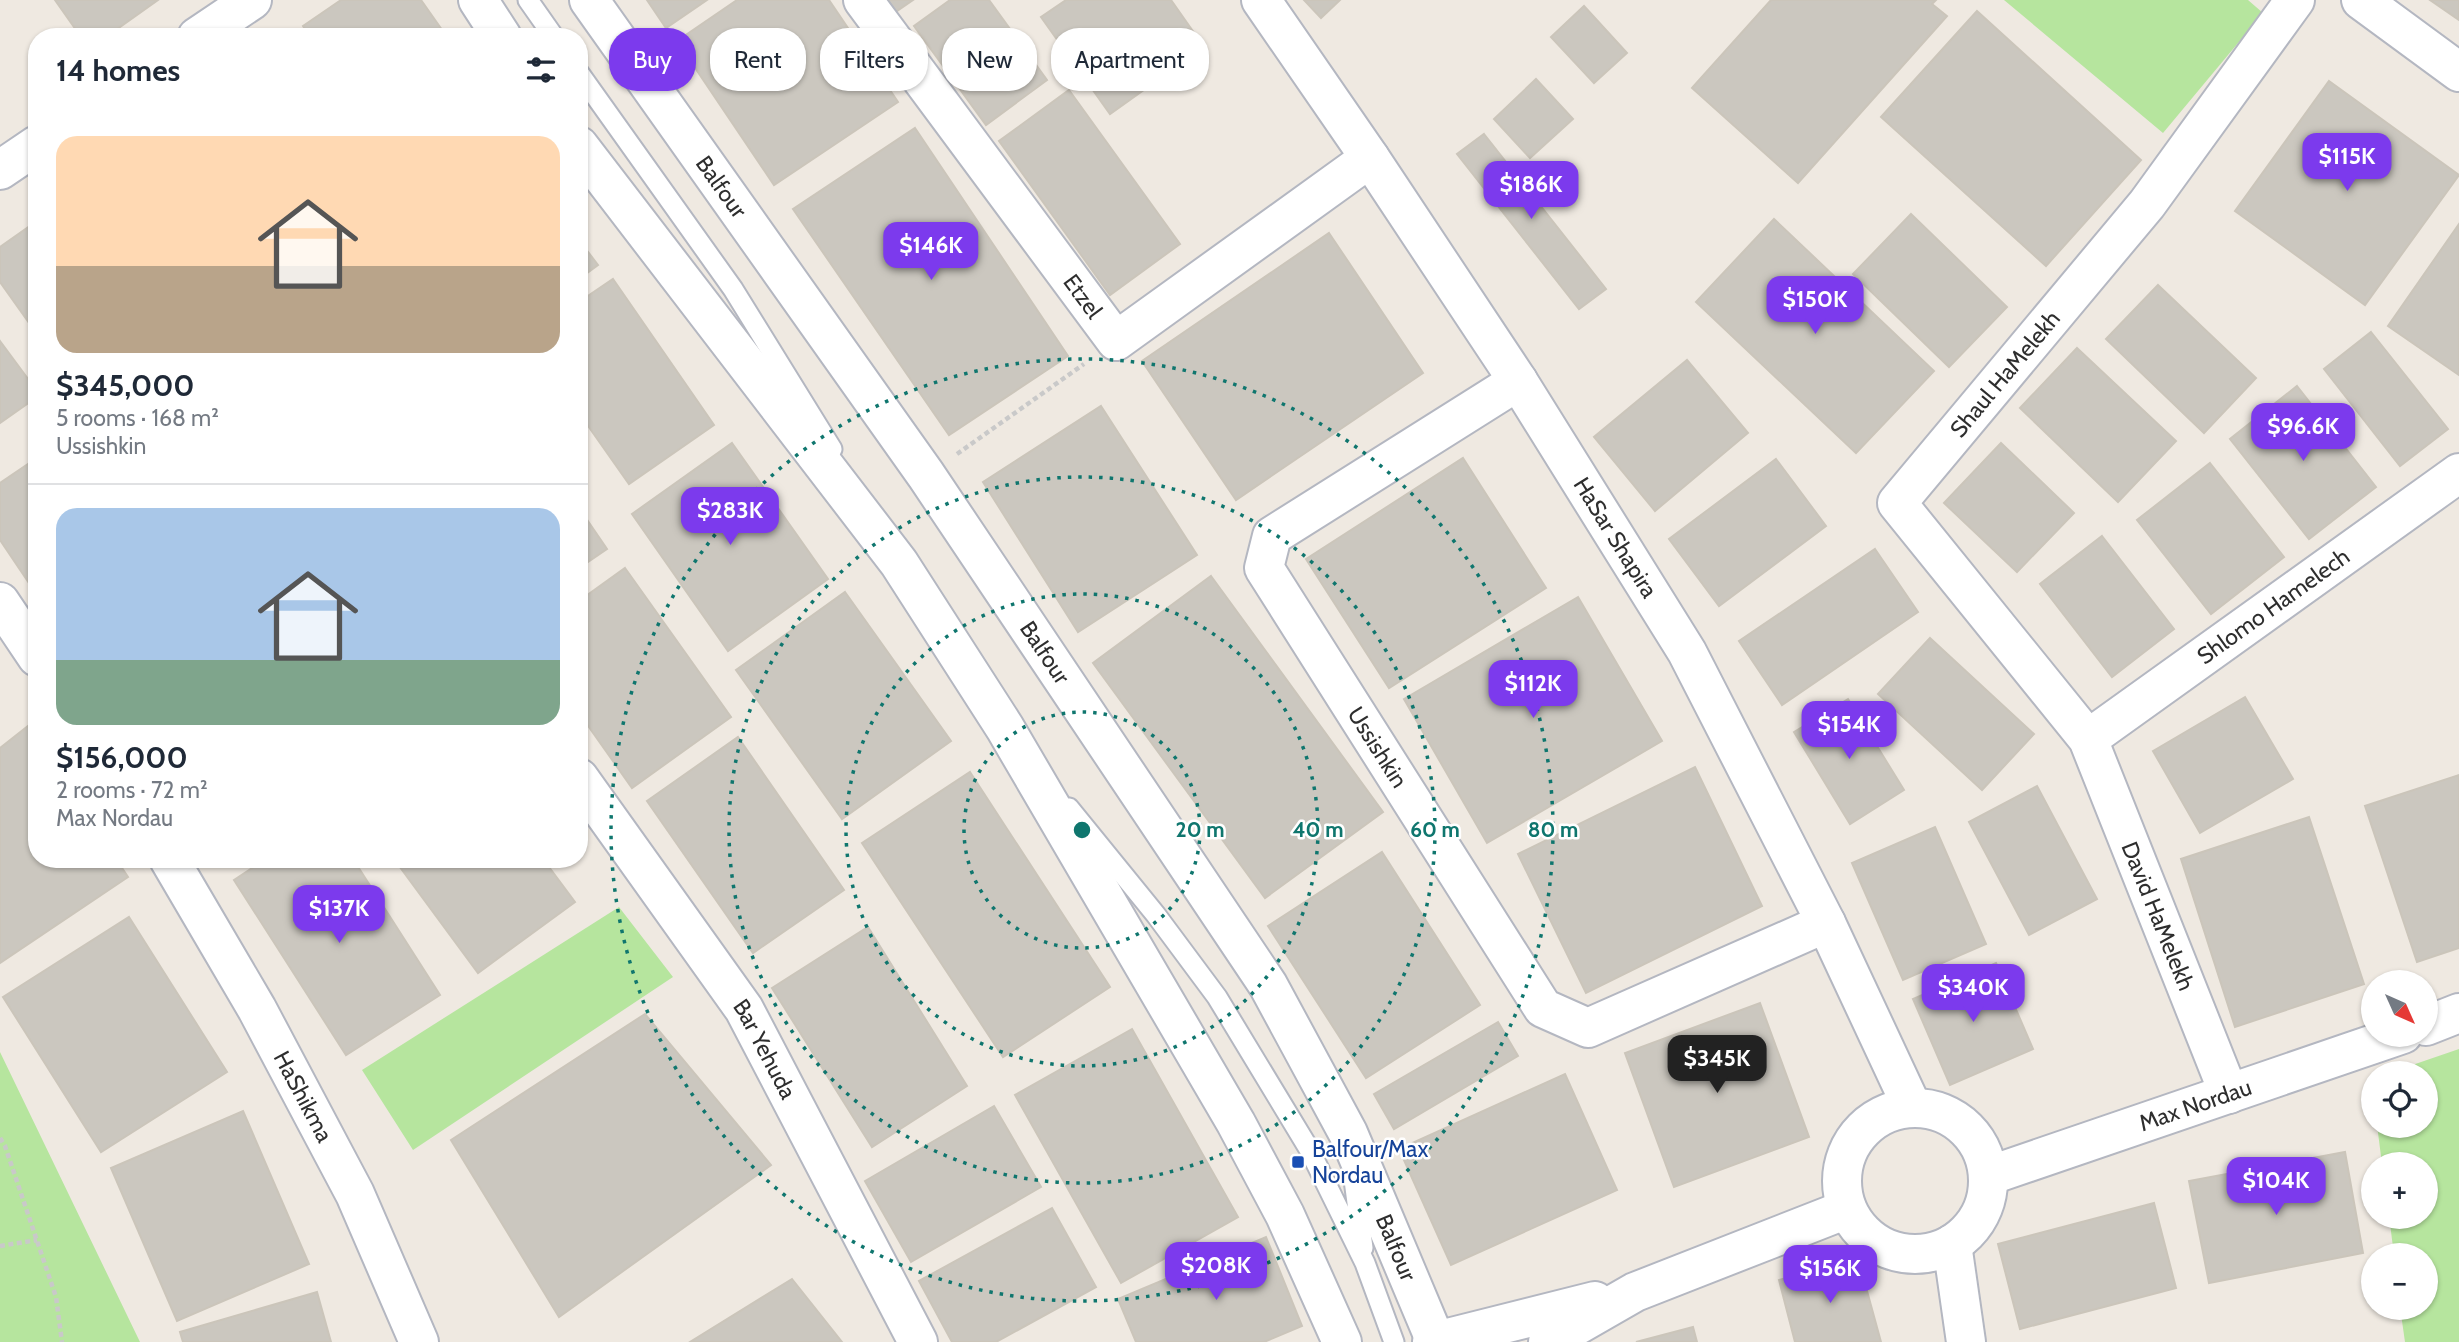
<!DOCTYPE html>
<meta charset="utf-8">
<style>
:root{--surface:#fff;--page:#f2f2f3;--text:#1f2937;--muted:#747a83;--line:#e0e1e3;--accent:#7c3aed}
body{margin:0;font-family:Cabin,sans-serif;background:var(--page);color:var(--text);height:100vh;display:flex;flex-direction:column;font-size:26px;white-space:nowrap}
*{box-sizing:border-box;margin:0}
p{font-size:23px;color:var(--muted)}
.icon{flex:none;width:38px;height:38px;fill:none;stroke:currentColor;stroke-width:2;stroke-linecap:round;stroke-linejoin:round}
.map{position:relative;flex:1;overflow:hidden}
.panel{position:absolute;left:28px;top:28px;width:560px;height:840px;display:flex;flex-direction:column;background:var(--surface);border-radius:28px;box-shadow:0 2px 5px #0004}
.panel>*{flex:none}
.hud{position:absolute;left:609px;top:28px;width:665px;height:63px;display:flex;gap:14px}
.needle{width:46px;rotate:135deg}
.fabs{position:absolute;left:2361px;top:970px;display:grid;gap:14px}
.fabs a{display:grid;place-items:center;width:77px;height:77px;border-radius:50%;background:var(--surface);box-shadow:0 2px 5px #0004;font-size:35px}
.price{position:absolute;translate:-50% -60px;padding:0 16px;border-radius:14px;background:var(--accent);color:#fff;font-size:23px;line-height:46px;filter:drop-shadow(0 2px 4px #0008)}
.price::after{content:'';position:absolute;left:50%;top:42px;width:21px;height:16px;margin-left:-10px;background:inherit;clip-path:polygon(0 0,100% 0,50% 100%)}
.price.current{background:#222;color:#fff}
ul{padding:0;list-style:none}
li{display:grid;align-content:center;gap:14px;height:371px;padding:0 28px}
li+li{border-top:2px solid var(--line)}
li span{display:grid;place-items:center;height:217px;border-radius:21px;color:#555}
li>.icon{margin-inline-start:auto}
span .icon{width:126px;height:126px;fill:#fffc;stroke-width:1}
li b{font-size:30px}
h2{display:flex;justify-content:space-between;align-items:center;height:84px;padding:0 28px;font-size:30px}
.pill{padding:0 24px;border-radius:28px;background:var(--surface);box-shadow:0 2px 5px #0004;font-size:24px;line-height:63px}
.pill.current{background:var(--accent);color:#fff}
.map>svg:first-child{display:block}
.green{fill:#b6e59e}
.building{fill:#cbc7bf;stroke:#cbc5ba;stroke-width:2}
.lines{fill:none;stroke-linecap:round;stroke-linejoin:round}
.lane-casing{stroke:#b4b7c1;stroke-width:23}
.street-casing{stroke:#b4b7c1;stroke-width:42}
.secondary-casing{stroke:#b4b7c1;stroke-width:42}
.path{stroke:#c9c9c9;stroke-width:4.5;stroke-dasharray:5 3.5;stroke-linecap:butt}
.lane{stroke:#fff;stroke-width:19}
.street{stroke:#fff;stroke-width:38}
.secondary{stroke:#fff;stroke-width:38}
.ring{fill:none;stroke:#0f766e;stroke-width:3.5;stroke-dasharray:3.5 7}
.transit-dot{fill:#1a4fb4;stroke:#fff;stroke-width:2.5}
.labels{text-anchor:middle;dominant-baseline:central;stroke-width:5;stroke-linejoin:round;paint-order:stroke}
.street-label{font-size:23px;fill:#2e2e2e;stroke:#fff}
.transit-label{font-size:23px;fill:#164399;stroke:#fff;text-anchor:start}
.centre{fill:#0f766e;stroke:#fff;stroke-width:3.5}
.ring-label{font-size:21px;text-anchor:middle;font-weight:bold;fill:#0f766e;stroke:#fff;stroke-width:5;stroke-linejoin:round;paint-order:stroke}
</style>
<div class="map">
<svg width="2459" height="1342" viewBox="0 0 2459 1342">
<rect width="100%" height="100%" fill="#efe9e1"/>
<!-- green -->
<path class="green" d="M2004 0H2248L2263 13 2163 133Z
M619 907 673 977 413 1150 362 1070Z
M2459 1049V1342H2405L2400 1307H2426V1255H2394L2389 1216H2426V1164H2382L2377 1125H2426V1073H2389Z
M0 1052 140 1342H0Z"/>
<!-- building -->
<path class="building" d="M55 0H158L106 37H81Z
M341 0H421L447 37H310L303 26Z
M647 0H707L666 28Z
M737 0H829L898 102 774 185 677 41Z
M885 0H913L894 13Z
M950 0H989L1047 80 986 125 914 26Z
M1066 0H1171L1204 47 1110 114 1041 17Z
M1304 0H1340L1321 18Z
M1771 0H1936L1932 4 1947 16 1798 183 1692 88Z
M2430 0H2459V20Z
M1584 6 1627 53 1594 83 1551 37Z
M1977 11 2141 160 2046 266 1881 117Z
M1536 79 1573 119 1530 158 1494 119Z
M2329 81 2459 175 2365 305 2235 211Z
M1069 90 1180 244 1110 295 999 141Z
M915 128 1068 356 949 435 793 209Z
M1484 134 1606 289 1579 309 1457 154Z
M1911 214 2007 307 1949 367 1853 274Z
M1774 219 1934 371 1856 453 1696 302Z
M37 221V334L0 282V247Z
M2459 224V375L2388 326Z
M1329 233 1423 373 1236 500 1142 361Z
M579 240 598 265 579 279Z
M613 279 714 425 629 484 579 413V302Z
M2158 285 2256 378 2204 433 2106 339Z
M2371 332 2448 429 2400 466 2324 369Z
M0 341 37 391V397L0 423Z
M2077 348 2176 441 2118 502 2020 408Z
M1687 360 1748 433 1655 511 1594 437Z
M2297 386 2376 487 2309 539 2230 439Z
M1101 406 1197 555 1078 632 983 482Z
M732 443 828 579 728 651 632 514Z
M2001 443 2074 513 2017 572 1944 503Z
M37 458V595L0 540V483Z
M1463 458 1546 588 1389 688 1306 559Z
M1776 459 1826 526 1719 606 1669 539Z
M2210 463 2284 557 2211 614 2137 520Z
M579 508 607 549 579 568Z
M2102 536 2174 629 2112 677 2040 584Z
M1875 549 1918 612 1782 705 1739 641Z
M625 568 731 717 632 788 579 713V601Z
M1211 576 1383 812 1265 898 1093 663Z
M845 592 951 741 842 819 736 670Z
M1578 597 1662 741 1487 843 1404 699Z
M1930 638 2034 734 1982 790 1878 694Z
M2245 697 2293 779 2200 833 2153 751Z
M1848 699 1904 790 1850 824 1794 732Z
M28 726 37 739V859H116L128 877 0 963V748Z
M738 737 844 890 753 953 647 801Z
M1695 767 1762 906 1586 993 1518 854Z
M970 772 1110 987 1003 1057 862 843Z
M2459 775V948L2417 962 2365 806Z
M2037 786 2097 899 2029 935 1969 822Z
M2309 817 2364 984 2235 1027 2181 859Z
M1935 827 1986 944 1903 980 1852 863Z
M1382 852 1480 1005 1366 1078 1268 926Z
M266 859H353L440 995 346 1055 234 880Z
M394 859H543L575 902 478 973Z
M129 917 227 1072 101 1152 3 997Z
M868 927 967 1086 872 1147 772 988Z
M1996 963 2033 1049 1950 1085 1913 999Z
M1760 1003 1809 1137 1674 1187 1625 1053Z
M645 1014 771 1165 559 1317 451 1140Z
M1498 1022 1518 1056 1394 1129 1374 1094Z
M1132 1029 1238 1217 1121 1283 1015 1095Z
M1565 1074 1617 1190 1451 1265 1399 1149Z
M994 1106 1041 1187 911 1262 865 1181Z
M243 1111 309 1264 177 1321 111 1168Z
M2345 1152 2363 1253 2209 1283 2189 1181Z
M2154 1203 2176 1288 2020 1329 1998 1244Z
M1052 1208 1096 1287 996 1342H952L919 1281Z
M1266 1237 1302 1326 1264 1342H1136L1118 1299Z
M1858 1258 1881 1342H1795L1779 1280Z
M792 1279 842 1342H690Z
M317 1292 331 1342H183L180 1332Z
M1693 1327 1697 1342H1636Z"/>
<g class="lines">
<defs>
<path id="lane" d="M528 0 554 37
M579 73 733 289 832 449
M1069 808 1156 915 1217 997 1309 1149 1365 1263 1394 1342
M1354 1180 1363 1248"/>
<g id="street">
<path id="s1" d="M863 0 1116 341 1370 158"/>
<path id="s2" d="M1261 0 1370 158 1518 381 1687 652 1826 923 1912 1107"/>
<path d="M2361 0 2459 72"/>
<path id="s3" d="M1518 381 1272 536 1264 568 1543 1008 1588 1028 1826 923"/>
<path d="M0 602 37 657"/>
<path id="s4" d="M2088 739 2459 473"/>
<path id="s5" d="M579 778 744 1009 918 1342"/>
<path id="s6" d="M169 859 257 1009 355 1194 419 1342"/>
<path id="s7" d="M2229 1094 2088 739 1897 503 2147 204 2295 0"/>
<path d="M1952 1244 1966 1342"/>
</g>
<g id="secondary">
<path d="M478 0 502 37"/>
<path id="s8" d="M589 0 926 475 1268 985 1348 1133 1436 1342"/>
<path d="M197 37 252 0"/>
<path d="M579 146 899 563 1005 728 1236 1123 1285 1215 1342 1342"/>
<path d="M0 170 37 145"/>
<path d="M2426 1026 2459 1013"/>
<circle cx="1915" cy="1181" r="73"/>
<path id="s9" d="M1988 1176 2403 1034"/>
<path d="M1432 1342 1595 1301"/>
<path d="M1548 1342 1635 1292 1847 1209"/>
</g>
</defs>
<!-- lane casing -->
<use href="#lane" class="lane-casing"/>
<!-- street casing -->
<use href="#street" class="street-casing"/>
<!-- secondary casing -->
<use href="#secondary" class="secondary-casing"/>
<!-- path -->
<path class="path" d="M957 454 1084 364
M0 1138 5 1146 56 1297 62 1342
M0 1246 37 1240"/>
<!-- lane -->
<use href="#lane" class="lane"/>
<!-- street -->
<use href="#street" class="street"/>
<!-- secondary -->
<use href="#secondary" class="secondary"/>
</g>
<!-- distance rings -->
<g class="ring">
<circle cx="1082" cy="830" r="118"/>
<circle cx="1082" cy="830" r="236"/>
<circle cx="1082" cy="830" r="353"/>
<circle cx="1082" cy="830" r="471"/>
</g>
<!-- markers -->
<rect class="transit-dot" x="1291" y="1155" width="14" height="14" rx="3.5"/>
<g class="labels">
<!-- street labels -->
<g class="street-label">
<text stroke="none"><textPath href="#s8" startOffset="229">Balfour</textPath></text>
<text stroke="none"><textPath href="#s1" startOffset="369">Etzel</textPath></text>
<text stroke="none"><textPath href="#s7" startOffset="854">Shaul HaMelekh</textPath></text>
<text stroke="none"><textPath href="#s2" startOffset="644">HaSar Shapira</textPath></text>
<text stroke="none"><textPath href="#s4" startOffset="228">Shlomo Hamelech</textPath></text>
<text stroke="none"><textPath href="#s8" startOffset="796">Balfour</textPath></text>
<text stroke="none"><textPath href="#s3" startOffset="536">Ussishkin</textPath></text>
<text transform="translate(2158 916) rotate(68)">David HaMelekh</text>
<text stroke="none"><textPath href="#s5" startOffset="329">Bar Yehuda</textPath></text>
<text stroke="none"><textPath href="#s6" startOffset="273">HaShikma</textPath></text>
<text stroke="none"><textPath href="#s9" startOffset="219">Max Nordau</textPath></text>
<text stroke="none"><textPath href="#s8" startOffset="1489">Balfour</textPath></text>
</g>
<!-- transit labels -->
<g class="transit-label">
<text x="1312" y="1149">Balfour/Max<tspan x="1312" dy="26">Nordau</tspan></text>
</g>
</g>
<circle cx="1082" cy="830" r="10" class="centre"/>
<g class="ring-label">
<text x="1200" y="837">20 m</text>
<text x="1318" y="837">40 m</text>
<text x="1435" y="837">60 m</text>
<text x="1553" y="837">80 m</text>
</g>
</svg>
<div class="fabs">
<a><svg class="needle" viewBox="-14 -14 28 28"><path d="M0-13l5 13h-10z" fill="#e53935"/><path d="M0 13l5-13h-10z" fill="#747a83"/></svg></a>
<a><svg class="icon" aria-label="locate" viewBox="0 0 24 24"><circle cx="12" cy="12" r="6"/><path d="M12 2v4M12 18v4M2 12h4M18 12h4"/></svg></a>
<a>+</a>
<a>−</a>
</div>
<b class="price" style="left:2347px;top:193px">$115K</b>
<b class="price" style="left:1531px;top:221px">$186K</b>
<b class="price" style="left:931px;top:282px">$146K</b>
<b class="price" style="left:1815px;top:336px">$150K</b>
<b class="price" style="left:2303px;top:463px">$96.6K</b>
<b class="price" style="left:730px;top:547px">$283K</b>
<b class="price" style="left:1533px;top:720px">$112K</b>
<b class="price" style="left:1849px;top:761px">$154K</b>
<b class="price" style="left:339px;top:945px">$137K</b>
<b class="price" style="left:1973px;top:1024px">$340K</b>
<b class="price current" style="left:1717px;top:1095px">$345K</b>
<b class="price" style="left:2276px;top:1217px">$104K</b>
<b class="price" style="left:1216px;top:1302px">$208K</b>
<b class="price" style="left:1830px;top:1305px">$156K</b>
<div class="hud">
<a class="pill current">Buy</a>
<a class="pill">Rent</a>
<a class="pill">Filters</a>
<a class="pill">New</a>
<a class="pill">Apartment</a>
</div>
<section class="panel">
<h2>14 homes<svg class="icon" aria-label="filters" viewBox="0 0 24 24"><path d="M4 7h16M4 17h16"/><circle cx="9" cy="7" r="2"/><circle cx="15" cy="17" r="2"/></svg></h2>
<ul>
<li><span style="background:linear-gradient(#ffd9b3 60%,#b9a48a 0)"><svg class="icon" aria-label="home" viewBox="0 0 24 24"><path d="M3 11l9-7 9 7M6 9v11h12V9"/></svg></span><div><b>$345,000</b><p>5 rooms · 168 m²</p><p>Ussishkin</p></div></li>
<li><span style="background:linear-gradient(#a9c7e8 70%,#7fa58c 0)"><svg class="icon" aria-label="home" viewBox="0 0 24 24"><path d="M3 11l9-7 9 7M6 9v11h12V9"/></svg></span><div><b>$156,000</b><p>2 rooms · 72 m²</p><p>Max Nordau</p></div></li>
</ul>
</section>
</div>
